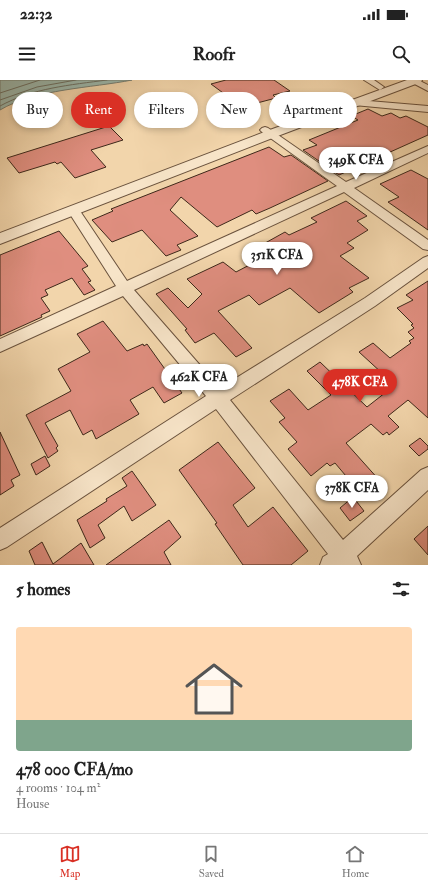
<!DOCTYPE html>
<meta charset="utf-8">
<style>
:root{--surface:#fff;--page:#f6f6f6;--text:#222;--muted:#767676;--line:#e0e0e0;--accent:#d93025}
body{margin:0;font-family:"IM FELL Double Pica",serif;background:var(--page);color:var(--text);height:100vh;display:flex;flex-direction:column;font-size:15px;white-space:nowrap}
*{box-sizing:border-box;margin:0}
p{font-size:13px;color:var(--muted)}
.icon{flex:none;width:22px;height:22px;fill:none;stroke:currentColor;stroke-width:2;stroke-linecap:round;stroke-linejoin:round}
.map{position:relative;height:485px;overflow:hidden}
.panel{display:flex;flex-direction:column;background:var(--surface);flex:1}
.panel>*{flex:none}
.banner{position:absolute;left:12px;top:12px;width:404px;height:36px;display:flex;gap:8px}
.price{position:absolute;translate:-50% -34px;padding:0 9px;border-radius:14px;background:#fff;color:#222;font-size:13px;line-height:26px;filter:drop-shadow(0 1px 2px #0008)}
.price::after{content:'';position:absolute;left:50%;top:24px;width:12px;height:9px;margin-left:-6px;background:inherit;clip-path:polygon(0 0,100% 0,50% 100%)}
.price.selected{background:var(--accent);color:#fff}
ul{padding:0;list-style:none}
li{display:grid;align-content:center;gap:8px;height:212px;padding:0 16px}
li span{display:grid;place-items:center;height:124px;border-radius:4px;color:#555}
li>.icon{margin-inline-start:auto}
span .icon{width:72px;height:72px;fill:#fffc;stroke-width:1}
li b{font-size:17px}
h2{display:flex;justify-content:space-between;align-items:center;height:48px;padding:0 16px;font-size:17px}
.chip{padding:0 14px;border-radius:18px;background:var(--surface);box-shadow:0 2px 6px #0003;font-size:14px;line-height:36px}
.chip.selected{background:var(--accent);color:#fff}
.status{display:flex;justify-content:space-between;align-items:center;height:28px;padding:0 20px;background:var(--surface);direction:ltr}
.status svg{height:11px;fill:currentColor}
header{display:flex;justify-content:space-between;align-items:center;height:52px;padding:0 16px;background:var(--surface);font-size:18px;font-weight:800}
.dock{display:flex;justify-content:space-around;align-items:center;height:56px;border-top:1px solid var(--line);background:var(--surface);font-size:11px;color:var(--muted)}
.dock a{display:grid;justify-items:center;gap:2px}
.dock .selected{color:var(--accent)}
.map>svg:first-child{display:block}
.water{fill:#9bb8ad;stroke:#767e72}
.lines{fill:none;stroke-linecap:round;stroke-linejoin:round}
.shore{stroke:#6c7064;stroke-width:1}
.building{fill:#df8e7f;stroke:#3e281a}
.minor-casing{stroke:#6b533e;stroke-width:2}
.tertiary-casing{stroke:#6b533e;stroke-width:2}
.minor{fill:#f7e4c8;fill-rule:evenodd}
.tertiary{fill:#f7e4c8;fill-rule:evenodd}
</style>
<div class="status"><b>22:32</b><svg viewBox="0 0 49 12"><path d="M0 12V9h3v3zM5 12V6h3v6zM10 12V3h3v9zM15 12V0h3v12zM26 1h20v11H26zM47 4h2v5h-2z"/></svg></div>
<header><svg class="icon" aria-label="menu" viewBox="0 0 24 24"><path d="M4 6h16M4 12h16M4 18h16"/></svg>Roofr<svg class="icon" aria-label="search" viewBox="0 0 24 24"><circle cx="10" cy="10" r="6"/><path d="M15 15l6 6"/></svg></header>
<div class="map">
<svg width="428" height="485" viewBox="0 0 428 485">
<rect width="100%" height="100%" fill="#f2d5ab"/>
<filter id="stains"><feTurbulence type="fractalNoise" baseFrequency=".005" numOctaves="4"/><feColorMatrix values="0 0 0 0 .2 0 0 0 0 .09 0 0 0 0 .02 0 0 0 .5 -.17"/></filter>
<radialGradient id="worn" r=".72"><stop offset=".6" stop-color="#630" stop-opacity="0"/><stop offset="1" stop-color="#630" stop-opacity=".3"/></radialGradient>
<!-- water -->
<path class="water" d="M0 0H132C92 8 35 9 0 30Z"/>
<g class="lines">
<!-- shore -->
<path class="shore" d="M0 13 40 0
M0 20 37 7 76 0
M0 26C33 8 70 5 107 0"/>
</g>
<!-- building -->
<path class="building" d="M226 0H274L290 11 273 15 276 18 242 27 211 4Z
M368 29 382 36 391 33 400 38 406 36 428 47V55L339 95 303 70 317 65 309 60 358 40 351 36Z
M109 46 123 60 91 70 106 87 75 98 61 82 57 84 55 82 19 93 7 78Z
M269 67 284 77 291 75 328 101 270 128 256 134 252 130 217 147 181 117 170 130 198 156 177 165 181 170 166 176 142 150 112 162 92 140 113 131 111 129Z
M411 90 428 99V150L388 122 399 117 380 104Z
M346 121 367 136 357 141 368 150 347 163 354 168 340 176 369 198 349 208 353 212 319 233 290 208 259 225 249 215 218 231 252 268 236 277 214 253 195 263 185 250 187 249 156 214 168 208 188 228 202 214 187 199 223 182 236 192 259 180 249 172 285 152 289 155 317 142 311 138Z
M59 151 88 186 82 189 91 201 88 202 95 210 84 215 72 198 45 210 48 215 41 218 50 231 41 235 42 237 0 256V175Z
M428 201V338L408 320 388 336 399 347 389 355 387 352 383 355 371 344 346 363 380 401 362 415 335 383 330 386 327 383 311 396 288 369 297 362 279 342 285 338 270 321 289 309 308 330 331 315 307 291 320 282 367 327 395 305 359 272 373 263 390 278 411 263 409 261 414 258 408 252 414 248 411 245 413 244 397 228 413 220 406 215Z
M103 241 127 271 143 264 144 266 147 264 182 313 164 323 153 307 130 320 139 334 96 359 92 350 83 355 70 330 45 343 58 366 56 368 58 371 48 378 26 335 71 311 58 289 90 272 77 254Z
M0 352 20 395 11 400 14 406 0 415Z
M420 358 428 366V369L419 376 409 366Z
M218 362 255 408 233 425 248 447 273 427 308 471 291 485H243L215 444 217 443 179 390Z
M45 376 50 386 36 395 31 384Z
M132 391 156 425 132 441 124 426 98 445 105 458 90 468 77 440 107 421 106 419 127 406 122 398Z
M353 417 364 431 350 441 340 428Z
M169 440 181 457 164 472 171 485H106Z
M428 446V475L414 459Z
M42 462 53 484 81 463 94 485H35L29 471Z"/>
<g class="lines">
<defs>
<path id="minor" d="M364 0H374L384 7 380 10Z
M407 0H418L428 5V11Z
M357 20 428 26V32L354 25 352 23Z
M265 47 268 48 346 102 428 66V73L354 108 428 160V170L423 169 344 112 134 210 220 308 365 218 423 178 428 176V188L375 226 230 320 343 460 421 390 428 387V410L357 476 361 485H320L323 477 328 474 216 329 7 467 0 470V448L206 316 123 216 0 272V259L116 206 68 131 70 128H78L127 201 337 106 262 52 260 50 262 48Z"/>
<path id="tertiary" d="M407 0H422L421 2 275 57 0 164V153L267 51Z"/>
</defs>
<!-- minor casing -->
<use href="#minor" class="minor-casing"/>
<!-- tertiary casing -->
<use href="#tertiary" class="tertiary-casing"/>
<!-- minor -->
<use href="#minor" class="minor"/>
<!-- tertiary -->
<use href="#tertiary" class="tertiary"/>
</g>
<rect width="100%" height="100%" filter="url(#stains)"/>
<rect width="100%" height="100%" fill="url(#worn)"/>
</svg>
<b class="price" style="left:356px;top:101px">349K CFA</b>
<b class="price" style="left:277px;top:196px">351K CFA</b>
<b class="price" style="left:199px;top:318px">462K CFA</b>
<b class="price selected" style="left:360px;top:323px">478K CFA</b>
<b class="price" style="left:352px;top:429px">378K CFA</b>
<div class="banner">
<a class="chip">Buy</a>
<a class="chip selected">Rent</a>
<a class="chip">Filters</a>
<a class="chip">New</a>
<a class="chip">Apartment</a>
</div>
</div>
<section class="panel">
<h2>5 homes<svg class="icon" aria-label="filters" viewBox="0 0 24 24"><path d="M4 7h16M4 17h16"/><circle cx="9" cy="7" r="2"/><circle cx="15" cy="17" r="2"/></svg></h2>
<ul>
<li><span style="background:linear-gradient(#ffd9b3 75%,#7fa58c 0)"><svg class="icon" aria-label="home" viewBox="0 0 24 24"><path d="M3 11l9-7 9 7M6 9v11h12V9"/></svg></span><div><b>478 000 CFA/mo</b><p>4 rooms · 104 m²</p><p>House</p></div></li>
</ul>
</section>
<nav class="dock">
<a class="selected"><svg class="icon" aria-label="map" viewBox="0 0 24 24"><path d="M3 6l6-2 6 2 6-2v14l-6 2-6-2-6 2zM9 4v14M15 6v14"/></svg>Map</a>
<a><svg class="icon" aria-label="saved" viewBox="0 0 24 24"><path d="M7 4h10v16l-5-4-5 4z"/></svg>Saved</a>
<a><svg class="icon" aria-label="home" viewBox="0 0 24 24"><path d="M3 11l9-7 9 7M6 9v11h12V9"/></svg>Home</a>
</nav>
